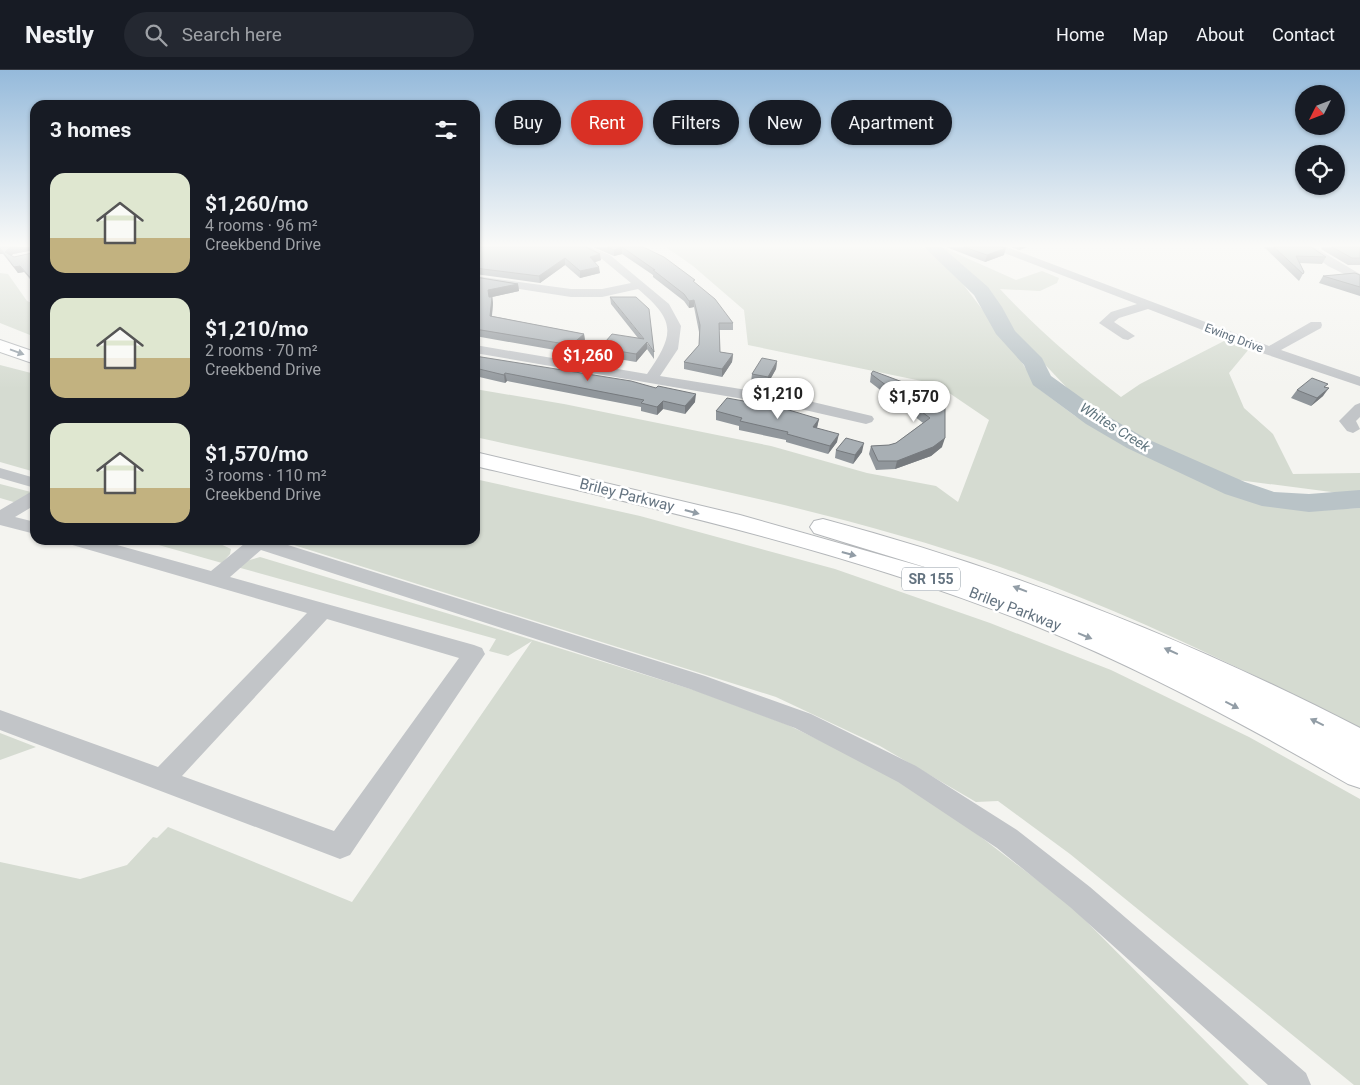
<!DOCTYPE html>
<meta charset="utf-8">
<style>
:root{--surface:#171b24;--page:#242831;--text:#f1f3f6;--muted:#9ea1a6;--line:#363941;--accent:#d93025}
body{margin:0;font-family:Roboto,sans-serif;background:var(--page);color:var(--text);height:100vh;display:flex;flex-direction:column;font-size:19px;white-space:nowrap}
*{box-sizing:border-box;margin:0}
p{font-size:16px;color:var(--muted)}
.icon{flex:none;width:28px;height:28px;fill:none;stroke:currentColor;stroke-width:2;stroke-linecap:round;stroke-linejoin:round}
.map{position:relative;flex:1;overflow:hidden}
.side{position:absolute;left:30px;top:30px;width:450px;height:445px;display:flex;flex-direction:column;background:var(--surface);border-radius:15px;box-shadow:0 1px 4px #0004}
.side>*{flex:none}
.banner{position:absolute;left:495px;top:30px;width:475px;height:45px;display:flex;gap:10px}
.needle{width:32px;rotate:228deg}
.tools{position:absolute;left:1295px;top:15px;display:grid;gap:10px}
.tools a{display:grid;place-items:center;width:50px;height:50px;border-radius:50%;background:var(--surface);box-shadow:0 1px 4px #0004;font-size:25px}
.price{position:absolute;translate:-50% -42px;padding:0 11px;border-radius:18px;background:#fff;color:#222;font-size:16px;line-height:32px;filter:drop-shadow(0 1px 2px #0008)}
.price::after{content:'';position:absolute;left:50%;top:30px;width:15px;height:11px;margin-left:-8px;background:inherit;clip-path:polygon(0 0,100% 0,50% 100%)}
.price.on{background:var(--accent);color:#fff}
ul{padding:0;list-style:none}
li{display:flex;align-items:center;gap:15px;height:125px;padding:0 20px}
li span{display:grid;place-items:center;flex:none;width:140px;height:100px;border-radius:15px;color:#555}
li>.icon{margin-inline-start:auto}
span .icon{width:60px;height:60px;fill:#fffc;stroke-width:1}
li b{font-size:21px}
h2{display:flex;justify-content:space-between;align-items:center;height:60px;padding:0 20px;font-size:21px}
.chip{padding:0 18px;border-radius:22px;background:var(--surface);box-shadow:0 1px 4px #0004;font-size:18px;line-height:45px}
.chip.on{background:var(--accent);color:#fff}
header{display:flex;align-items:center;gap:30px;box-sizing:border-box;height:70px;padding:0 25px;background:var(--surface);border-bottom:1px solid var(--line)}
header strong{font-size:24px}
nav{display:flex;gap:28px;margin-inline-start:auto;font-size:18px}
.search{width:350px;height:45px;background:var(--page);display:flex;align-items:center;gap:12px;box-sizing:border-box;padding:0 18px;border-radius:28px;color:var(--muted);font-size:19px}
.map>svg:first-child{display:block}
.green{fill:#d5dbd1}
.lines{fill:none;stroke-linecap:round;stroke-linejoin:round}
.river{fill:#b9c3c7;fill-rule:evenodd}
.highway-casing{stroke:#b4b7ba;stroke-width:2}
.minor{fill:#c2c5c8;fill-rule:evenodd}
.highway{fill:#fff;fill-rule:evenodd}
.wall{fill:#90969b;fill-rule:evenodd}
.shaded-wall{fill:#767a7e}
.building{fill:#a8afb4;stroke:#767a7e}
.oneway{fill:#929da6}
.labels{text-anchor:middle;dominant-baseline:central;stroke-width:5;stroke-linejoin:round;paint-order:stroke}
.far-street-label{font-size:12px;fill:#647380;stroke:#fff}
.far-water-label{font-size:14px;font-style:italic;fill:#60757e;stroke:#fff}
.shield{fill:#fff;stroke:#929da6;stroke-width:1}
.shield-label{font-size:14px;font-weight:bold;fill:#647380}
.street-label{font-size:15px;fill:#647380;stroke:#fff}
</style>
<header>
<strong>Nestly</strong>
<div class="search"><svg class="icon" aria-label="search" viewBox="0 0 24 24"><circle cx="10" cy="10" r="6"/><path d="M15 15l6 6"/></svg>Search here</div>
<nav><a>Home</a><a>Map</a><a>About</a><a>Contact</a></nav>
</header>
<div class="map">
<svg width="1360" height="1015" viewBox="0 0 1360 1015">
<rect width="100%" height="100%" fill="#f4f4f0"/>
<!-- green -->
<path class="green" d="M666 177H922L932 183 962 213 1015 282 1039 319 1075 346 1179 397 1245 425 1308 441 1360 438V658C1243 599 1124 540 1000 497 829 438 651 406 475 367V319L564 334 771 376 867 403 936 416 958 432 989 350 936 314 748 275 744 240 693 196Z
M936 177H942L1016 210 1042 201 1059 208 1057 213 1040 221 1000 219C1037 259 1078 294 1121 327L1140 314 1226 270 1249 279 1229 303 1244 338 1273 364 1293 404 1360 403V421L1339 423 1238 410 1147 372 1070 321 1015 263 981 215Z
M0 203 8 204 27 231 35 234V267L0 253Z
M0 295 35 304V402L0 392Z
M475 409 640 446 835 499 990 553 1111 600 1249 667 1360 729V1015H1354L1070 784 998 731 976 732 880 676 776 627 278 470H475Z
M0 414 31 422V423L17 433 0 428Z
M141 470H212L231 479 230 484 222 493Z
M260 487 456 546 697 621 788 655 873 696 947 741 1071 836 1249 1015H0V792L80 809 127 795 153 767 157 768 168 757 352 832 532 571 508 586 489 581 496 569 237 497 246 491Z
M0 663 36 677 0 690Z"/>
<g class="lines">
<!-- river -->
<path class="river" d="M924 177H942L988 217 1002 237 1015 261 1042 288 1051 306 1104 344 1145 368 1245 412 1274 422 1309 424 1360 420V438L1309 442 1262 436 1225 424 1127 378 1086 354 1033 315 1024 295 996 264 974 225Z"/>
<defs>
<path id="highway" d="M0 270 35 282V294L0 282Z
M475 382 740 445 941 502 814 463 810 457 814 451 823 449C1010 499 1188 569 1360 658V718L1348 714C1247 656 1146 601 1038 557 858 484 664 440 475 396Z"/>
</defs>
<!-- highway casing -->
<use href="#highway" class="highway-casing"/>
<!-- minor -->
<path class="minor" d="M577 177H590L610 185 669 234 681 256 678 279 660 306 796 328 872 346 874 349 872 352 866 354 796 338 475 283V275L647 304C675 264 676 251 638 219L602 227H571L475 212V206L571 219H602L631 213 602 189Z
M993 177H1007L1269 276 1311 252H1321L1322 255 1321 258 1281 280 1360 307V316L1265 284 1148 239 1119 248 1114 252 1135 266 1128 270 1123 269 1099 253 1111 242 1137 234 994 179Z
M1302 177H1314L1360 204V212L1328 196Z
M1360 333V347L1356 351 1360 359 1353 363 1347 361 1339 351 1355 335Z
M0 398 35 408V418L0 408Z
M35 422V435L15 447 35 452V464L0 455V440L29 423Z
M67 470H99L211 501 244 474 242 470H272L705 606 811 644 916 696 1017 760 1090 817 1306 1003 1311 1015H1268L1070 837 997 778 898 712 795 658 690 619 261 480 230 507 474 575 482 578 485 584 350 785 340 789 0 660V640L158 697 307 543 69 474ZM327 549 459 588 334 761 182 706Z"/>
<!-- highway -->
<use href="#highway" class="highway"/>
</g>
<!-- wall -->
<path class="wall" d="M0 177H35V215L24 202 18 203 3 184H0ZM32 180V183L14 187 11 186 13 184Z
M475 177 601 190 595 192 600 203 580 208 565 195 540 213 475 204Z
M593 177H643L695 213 733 253V260H719L720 282 733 284 732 292 722 307 684 299V292L699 275V262L694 237 689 238 684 231 653 207V205L622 184 614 186Z
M946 177H1001L1004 185 985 192Z
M1011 177H1027L1019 180Z
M1264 177H1311L1326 187 1322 194 1300 193 1304 202 1299 211Z
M1322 177H1360V195H1348L1321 179Z
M1360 205V226L1319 213 1323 206Z
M475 207 518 214 519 221 492 227 493 233 492 246 584 264 585 271 572 283 475 266Z
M610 227 654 282V289L647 279 636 292 601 286 600 278 638 268 611 234Z
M475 286 695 332 685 344 663 339 657 345 641 341V337L507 311 505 313 475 306Z
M777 291 776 299 767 315 751 312 752 304Z
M871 304 924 320 942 377 931 386 895 399 876 400 869 384 871 376 889 375 896 373 923 353 870 312Z
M1326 317 1323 326 1311 336 1291 328 1297 320Z
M716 341 819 349 817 358 837 372 828 384 786 372V370L739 360V356L716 350Z
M836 380 862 382 853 394 835 388Z"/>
<!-- shaded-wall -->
<path class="shaded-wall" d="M17 177H34L35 180 13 184 9 188 5 182 9 178Z
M622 177V184L614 186V180Z
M1020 177H1027L1019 180Z
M0 178 3 184H0Z
M1006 178 1004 185 985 192 987 185Z
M600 184 601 190 590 194V187Z
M565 188V195L540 213 539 206Z
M20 196 24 202 18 203 14 197Z
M599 197 600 203 580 208V201Z
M518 214 519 221 492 227 493 233 491 253 488 220Z
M694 230V237L689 238V231Z
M584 264 585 271 572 283 571 275Z
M647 272V279L636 292V284Z
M733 284 732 292 722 307V299Z
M777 291 776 299 767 315 768 307Z
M505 303 507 311 505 313 504 305Z
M1329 318 1323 326 1311 336 1317 328Z
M696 324 695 332 685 344V336Z
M663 331V339L657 345V337Z
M819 349 817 357 812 365 813 357Z
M839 364 837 372 828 384 830 376Z
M945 368 942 377 931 386 895 399 897 391Z
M864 373 862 382 853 394 855 385Z"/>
<!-- building -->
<path class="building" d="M0 177H17L9 178 5 182 14 187 32 183V177H35V213L20 196 14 197 0 178Z
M475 177H586L600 184 590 187 599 197 580 201 565 188 539 206 475 198Z
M607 177H643L664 187 695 210 693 211 715 229 733 253H719L720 282 733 284 722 299 684 292 699 275 700 255 694 230 689 231 684 224 653 200H655L622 177 614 180Z
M964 177H1001L1006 178 987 185Z
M1274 177H1311L1326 187 1296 186 1304 202 1303 204Z
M1332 177H1360V188H1352Z
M1355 203 1360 205V217L1323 206Z
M475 207 518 214 488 220 489 227H492L490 246 584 264 571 275 475 259Z
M610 227H636L649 239 654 282 647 272 636 284 600 278 612 264 644 269Z
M475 286 631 311 656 318 658 316 696 324 685 336 663 331 657 337 641 333 644 330 505 303 504 305 475 298Z
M762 288 777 291 768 307 752 304Z
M873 301 924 320 945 335V368L933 377 897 391H878L871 376 889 375 896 373 930 348 871 304Z
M1312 308 1328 314 1324 317 1329 318 1317 328 1297 320Z
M727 328 782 338 819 349 813 357 839 364 830 376 787 364 788 362 740 351 742 348 716 341Z
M846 368 864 373 855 385 836 380Z"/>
<!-- one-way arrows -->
<defs><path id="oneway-solid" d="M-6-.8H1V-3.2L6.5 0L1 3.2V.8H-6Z" transform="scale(1.25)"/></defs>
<g class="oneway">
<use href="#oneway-solid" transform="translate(17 282) rotate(20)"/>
<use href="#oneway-solid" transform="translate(692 442) rotate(15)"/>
<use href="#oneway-solid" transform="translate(849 484) rotate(15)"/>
<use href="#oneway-solid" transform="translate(1020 519) rotate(-159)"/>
<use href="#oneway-solid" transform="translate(1085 566) rotate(22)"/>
<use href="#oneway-solid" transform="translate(1171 581) rotate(-156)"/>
<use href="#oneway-solid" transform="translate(1232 635) rotate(27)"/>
<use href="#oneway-solid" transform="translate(1317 652) rotate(-154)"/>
</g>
<!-- sky -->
<linearGradient id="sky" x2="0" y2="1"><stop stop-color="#95badb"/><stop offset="0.55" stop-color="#fafaf8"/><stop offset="1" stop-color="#fafaf8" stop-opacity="0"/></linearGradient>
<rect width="1360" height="319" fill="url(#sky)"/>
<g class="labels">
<!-- far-street labels -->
<g class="far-street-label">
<text transform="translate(1234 268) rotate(21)">Ewing Drive</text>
</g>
<!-- far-water labels -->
<g class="far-water-label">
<text transform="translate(1115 357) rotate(32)">Whites Creek</text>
</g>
<!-- shield labels -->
<rect class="shield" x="902" y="497.5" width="58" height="23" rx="4"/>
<g class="shield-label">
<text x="931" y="509">SR 155</text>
</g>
<!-- street labels -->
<g class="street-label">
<text transform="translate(627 425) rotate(14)">Briley Parkway</text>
<text transform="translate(1015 539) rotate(21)">Briley Parkway</text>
</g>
</g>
</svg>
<div class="tools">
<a><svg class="needle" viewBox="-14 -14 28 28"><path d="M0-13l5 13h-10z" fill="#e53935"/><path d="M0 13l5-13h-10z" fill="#9ea1a6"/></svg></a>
<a><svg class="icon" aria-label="locate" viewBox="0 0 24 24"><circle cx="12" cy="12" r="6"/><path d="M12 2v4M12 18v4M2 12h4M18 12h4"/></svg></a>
</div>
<b class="price on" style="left:588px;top:312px">$1,260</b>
<b class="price" style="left:778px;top:350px">$1,210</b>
<b class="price" style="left:914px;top:353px">$1,570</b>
<div class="banner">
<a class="chip">Buy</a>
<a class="chip on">Rent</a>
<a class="chip">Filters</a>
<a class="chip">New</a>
<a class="chip">Apartment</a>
</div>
<section class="side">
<h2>3 homes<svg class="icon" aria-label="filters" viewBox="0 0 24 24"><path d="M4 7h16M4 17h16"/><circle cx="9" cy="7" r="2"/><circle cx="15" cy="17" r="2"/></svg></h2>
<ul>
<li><span style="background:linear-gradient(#dfe7d0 65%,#c2b280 0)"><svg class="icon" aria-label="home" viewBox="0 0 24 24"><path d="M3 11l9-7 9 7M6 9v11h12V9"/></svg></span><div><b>$1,260/mo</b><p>4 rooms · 96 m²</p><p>Creekbend Drive</p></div></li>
<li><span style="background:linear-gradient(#dfe7d0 60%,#c2b280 0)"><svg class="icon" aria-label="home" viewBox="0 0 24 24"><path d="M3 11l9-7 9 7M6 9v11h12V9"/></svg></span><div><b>$1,210/mo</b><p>2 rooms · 70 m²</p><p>Creekbend Drive</p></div></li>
<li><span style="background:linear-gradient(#dfe7d0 65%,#c2b280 0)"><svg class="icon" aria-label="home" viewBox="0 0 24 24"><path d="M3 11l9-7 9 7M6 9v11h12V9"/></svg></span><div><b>$1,570/mo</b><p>3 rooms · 110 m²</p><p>Creekbend Drive</p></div></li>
</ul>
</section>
</div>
